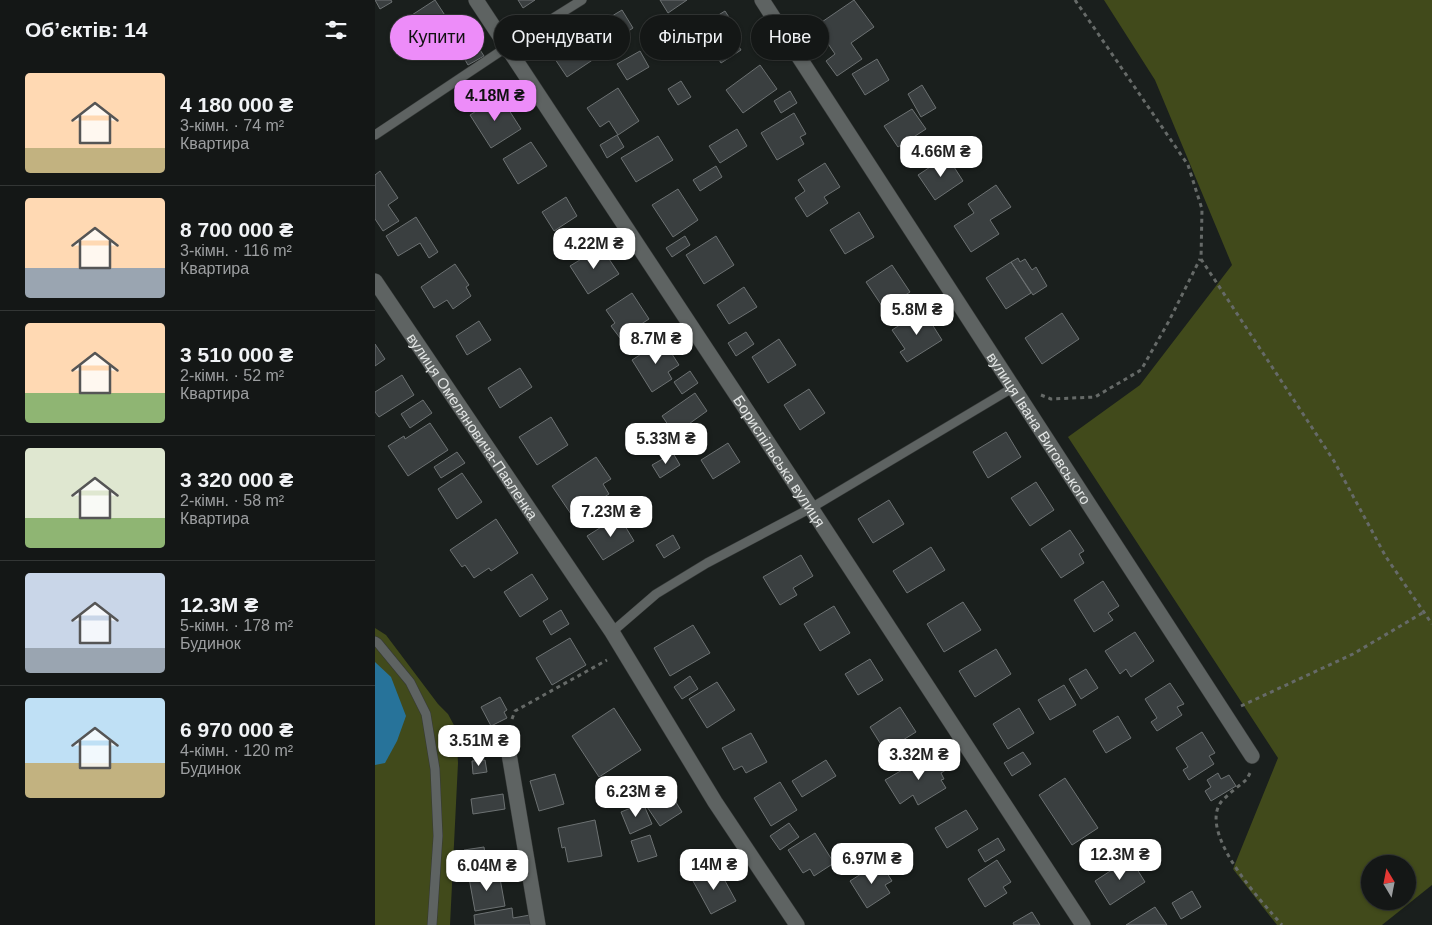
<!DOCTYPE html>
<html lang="uk">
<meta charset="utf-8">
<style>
:root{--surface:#141716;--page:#1d201f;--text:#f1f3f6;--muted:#9d9fa1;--line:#333635;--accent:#ed8cf9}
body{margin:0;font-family:Helvetica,sans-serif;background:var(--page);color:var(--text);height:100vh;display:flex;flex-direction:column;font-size:19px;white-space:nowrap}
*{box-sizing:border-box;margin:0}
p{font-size:16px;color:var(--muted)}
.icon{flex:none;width:28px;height:28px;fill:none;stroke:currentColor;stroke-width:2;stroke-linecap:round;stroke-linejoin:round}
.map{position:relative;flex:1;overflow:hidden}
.panel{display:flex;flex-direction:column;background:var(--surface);width:375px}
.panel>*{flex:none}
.banner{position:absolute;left:15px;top:15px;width:475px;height:45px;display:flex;gap:10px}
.needle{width:32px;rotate:350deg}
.buttons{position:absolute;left:986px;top:855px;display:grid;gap:10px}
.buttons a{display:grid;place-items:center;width:55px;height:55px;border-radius:50%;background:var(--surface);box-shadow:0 1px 4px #0004,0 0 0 1px var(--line);font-size:25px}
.price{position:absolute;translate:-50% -42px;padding:0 11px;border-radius:10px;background:#fff;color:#222;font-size:16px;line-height:32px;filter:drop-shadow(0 1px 2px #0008)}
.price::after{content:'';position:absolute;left:50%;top:30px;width:15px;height:11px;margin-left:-8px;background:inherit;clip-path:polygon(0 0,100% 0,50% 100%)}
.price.on{background:var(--accent);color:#111}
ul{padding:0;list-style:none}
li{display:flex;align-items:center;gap:15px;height:125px;padding:0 25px}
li+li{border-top:1px solid var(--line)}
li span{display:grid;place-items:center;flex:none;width:140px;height:100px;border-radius:5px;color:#555}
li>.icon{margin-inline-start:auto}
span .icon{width:60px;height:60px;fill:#fffc;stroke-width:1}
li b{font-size:21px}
h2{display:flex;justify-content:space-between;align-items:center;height:60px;padding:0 25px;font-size:21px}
.pill{padding:0 18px;border-radius:22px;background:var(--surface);box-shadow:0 1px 4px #0004,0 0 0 1px var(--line);font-size:18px;line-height:45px}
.pill.on{background:var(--accent);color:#111}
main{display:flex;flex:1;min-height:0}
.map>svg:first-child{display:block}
.green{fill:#414a1b;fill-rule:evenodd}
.water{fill:#27739a}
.building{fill:#3a3f40;stroke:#6c7172}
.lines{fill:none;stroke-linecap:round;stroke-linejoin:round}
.lane-casing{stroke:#363938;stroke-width:10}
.street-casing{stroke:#363938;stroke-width:16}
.path{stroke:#666a68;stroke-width:3;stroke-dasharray:4 4;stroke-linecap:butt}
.lane{stroke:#5e6362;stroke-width:9}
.street{stroke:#5e6362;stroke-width:15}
.labels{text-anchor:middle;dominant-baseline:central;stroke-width:4.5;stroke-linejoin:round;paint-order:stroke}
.street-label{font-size:15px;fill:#e2e5e4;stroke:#1a1f1d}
</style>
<main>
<section class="panel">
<h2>Об’єктів: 14<svg class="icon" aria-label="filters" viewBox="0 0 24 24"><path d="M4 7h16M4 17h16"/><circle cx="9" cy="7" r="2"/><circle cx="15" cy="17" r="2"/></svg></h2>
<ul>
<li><span style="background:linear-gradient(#ffd9b3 75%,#c2b280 0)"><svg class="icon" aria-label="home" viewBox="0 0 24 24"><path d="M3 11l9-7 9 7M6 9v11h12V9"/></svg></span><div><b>4 180 000 ₴</b><p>3-кімн. · 74 m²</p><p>Квартира</p></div></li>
<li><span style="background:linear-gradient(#ffd9b3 70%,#9aa5b1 0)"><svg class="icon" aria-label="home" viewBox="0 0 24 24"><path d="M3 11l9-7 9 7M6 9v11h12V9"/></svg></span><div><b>8 700 000 ₴</b><p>3-кімн. · 116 m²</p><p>Квартира</p></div></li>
<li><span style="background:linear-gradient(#ffd9b3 70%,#8fb573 0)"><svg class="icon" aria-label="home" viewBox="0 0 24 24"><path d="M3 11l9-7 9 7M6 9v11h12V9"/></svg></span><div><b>3 510 000 ₴</b><p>2-кімн. · 52 m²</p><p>Квартира</p></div></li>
<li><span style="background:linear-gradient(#dfe7d0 70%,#8fb573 0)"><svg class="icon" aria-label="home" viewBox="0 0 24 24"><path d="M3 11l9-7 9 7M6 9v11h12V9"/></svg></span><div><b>3 320 000 ₴</b><p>2-кімн. · 58 m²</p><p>Квартира</p></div></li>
<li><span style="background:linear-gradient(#c9d6e8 75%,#9aa5b1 0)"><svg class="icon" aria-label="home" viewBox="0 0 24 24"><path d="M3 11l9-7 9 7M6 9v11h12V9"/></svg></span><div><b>12.3M ₴</b><p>5-кімн. · 178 m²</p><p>Будинок</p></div></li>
<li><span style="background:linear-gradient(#bfe0f5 65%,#c2b280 0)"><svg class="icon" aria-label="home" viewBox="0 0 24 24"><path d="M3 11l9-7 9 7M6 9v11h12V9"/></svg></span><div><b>6 970 000 ₴</b><p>4-кімн. · 120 m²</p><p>Будинок</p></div></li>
</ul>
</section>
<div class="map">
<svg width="1057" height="925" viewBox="0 0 1057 925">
<rect width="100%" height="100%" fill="#1a1f1d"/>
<!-- green -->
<path class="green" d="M729 0H1057V885L1007 925H902L858 869 903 758 693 437 765 385 857 265 780 80ZM995 864H1032V901H995Z
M0 628 11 635 63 704 73 714 81 729 83 763 75 925H0Z"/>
<!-- water -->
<path class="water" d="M0 662 16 677 31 716 22 741 10 763 0 765Z"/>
<!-- building -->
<path class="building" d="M0 0H16L17 2 5 9Z
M60 0 75 23 34 48 20 26Z
M143 0H160L148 8Z
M285 0H312L293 13Z
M479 0 499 27 476 43 487 59 462 76 451 61 460 54 441 26Z
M247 10 258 28 243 38 232 19Z
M350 11 366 36 360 40 366 50 346 63 324 27Z
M297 31 306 46 285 58 276 44Z
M207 41 219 59 192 77 180 59Z
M100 42 109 56 93 65 85 51Z
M265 51 274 67 252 80 242 64Z
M502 59 514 80 490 95 477 74Z
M385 65 402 89 368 113 351 90Z
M306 81 316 97 303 105 293 89Z
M547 85 561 108 546 117 533 94Z
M243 88 264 121 243 135 234 121 225 127 212 108Z
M415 91 422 103 406 113 399 101Z
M125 96 146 129 116 148 95 115Z
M537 109 551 129 523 147 509 126Z
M419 113 431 134 425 137 429 144 402 160 386 133Z
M362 129 372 146 345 163 334 146Z
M242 135 249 147 232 158 225 145Z
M283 136 298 160 261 182 246 158Z
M156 142 172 166 143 184 128 159Z
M572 156 588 181 560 200 543 175Z
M450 163 465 187 449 197 453 203 432 217 420 198 430 191 423 180Z
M341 166 347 177 325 191 318 180Z
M5 171 23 198 13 205 24 221 8 231 0 219V175Z
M621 185 636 207 615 220 624 234 596 252 579 226 599 213 593 204Z
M303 189 323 220 298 237 277 205Z
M191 197 202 216 179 231 167 212Z
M484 212 499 237 470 254 455 230Z
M41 217 63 252 54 258 45 243 23 256 11 236Z
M310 236 315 245 297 257 291 248Z
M341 236 359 265 329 284 311 255Z
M226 247 244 274 213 294 195 266Z
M643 258 645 262 650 259 657 270 661 267 672 286 658 295 636 262Z
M636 262 656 293 631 309 611 278Z
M80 264 94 285 91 287 96 296 78 309 72 300 59 308 46 287Z
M517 265 535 292 509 309 491 282Z
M369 287 382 307 354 324 342 305Z
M257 293 274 319 245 338 236 326 240 323 231 310Z
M548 310 567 340 532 362 525 352 530 349 517 330Z
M687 313 704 339 667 364 650 338Z
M104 321 116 340 92 355 81 336Z
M371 332 379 344 361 356 353 343Z
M404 339 421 365 393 383 377 357Z
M288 340 304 365 293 372 297 379 277 392 257 360Z
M0 344 10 359 0 366Z
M145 368 157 387 125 408 113 388Z
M315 371 323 383 307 394 299 382Z
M27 375 39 395 4 417 0 412V392Z
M434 389 450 413 425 430 409 405Z
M320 393 332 411 311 426 314 431 303 439 287 416Z
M48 400 57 413 35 428 26 414Z
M176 417 193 445 162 465 144 437Z
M55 423 73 450 33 476 13 446 29 436 30 439Z
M631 432 646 457 613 478 598 452Z
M353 443 365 462 338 479 326 460Z
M82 452 90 463 66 478 59 467Z
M298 453 305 465 285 478 277 465Z
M221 457 236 479 228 484 234 494 198 517 177 486Z
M87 473 107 502 82 519 63 489Z
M661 482 679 510 655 526 636 498Z
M514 500 529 524 498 543 483 519Z
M244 516 259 541 228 560 212 536Z
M121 519 143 553 116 571 114 568 99 578 90 565 87 567 75 550Z
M695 530 709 551 704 554 709 563 686 578 666 549Z
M298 535 305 548 289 558 281 545Z
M556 547 570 570 532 593 518 571Z
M426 555 438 576 418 588 422 595 405 605 388 577Z
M157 574 173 599 145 617 129 592Z
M728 581 744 606 733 613 738 620 719 632 699 600Z
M588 602 606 630 569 652 552 624Z
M459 606 475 633 445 651 429 624Z
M186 610 194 624 176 635 168 621Z
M318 625 335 653 295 676 279 648Z
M760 632 779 661 756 677 751 669 745 674 730 651Z
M195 638 211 665 177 685 161 658Z
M621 649 636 674 600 697 584 671Z
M495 659 508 680 483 695 470 674Z
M711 669 723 688 706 699 694 679Z
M315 676 323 689 307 699 299 687Z
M342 682 360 710 332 728 314 699Z
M795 683 809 704 802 707 807 715 782 731 776 722 782 718 770 699Z
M689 685 701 705 675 720 663 700Z
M125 697 132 710 129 712 132 718 116 726 106 707Z
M525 707 541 732 510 751 495 727Z
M239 708 266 750 224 777 197 736Z
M644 708 659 733 633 749 618 724Z
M743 716 756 738 731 753 718 731Z
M827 732 840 753 834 756 839 764 814 780 808 770 813 767 801 748Z
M376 733 392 762 371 773 367 766 359 770 347 748Z
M648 752 656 764 637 776 629 763Z
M557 757 561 763 568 759 574 768 566 773 569 779 566 780 571 788 543 805 538 795 525 804 510 780 534 766 536 769Z
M110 760 112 772 98 774 97 761Z
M451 760 461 776 427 797 417 781Z
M843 773 846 779 854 775 861 786 836 801 830 791 836 787 832 780Z
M180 774 189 804 164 811 155 781Z
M690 778 723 828 697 845 664 795Z
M405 782 422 810 396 826 379 798Z
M291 786 307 812 285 826 268 801Z
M128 794 130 809 98 814 96 799Z
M268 803 277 824 255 834 246 812Z
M591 810 603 829 572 848 560 828Z
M220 820 227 856 193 862 190 847 187 848 183 828Z
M414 823 424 837 405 850 395 836Z
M440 833 459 863 439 876 435 869 428 873 413 850Z
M275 835 282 856 263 862 256 841Z
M623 838 630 850 610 862 603 850Z
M109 847 111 860 91 864 89 850Z
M755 858 770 882 735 905 720 881Z
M622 860 636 882 628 887 632 893 610 907 593 879Z
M505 862 517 881 510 885 515 893 492 908 475 881Z
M343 868 361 901 336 914 318 881Z
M124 873 130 906 100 911 94 878Z
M817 891 826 907 806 919 797 903Z
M780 907 792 925H751Z
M137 908 138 918 155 915 156 925H100L99 915Z
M657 912 665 925H639L638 923Z"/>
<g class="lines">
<defs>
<path id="lane" d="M0 135 132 47 207 0
M237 632 281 594 332 563 436 508 639 387
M0 641 3 643 35 682 51 714 60 769 63 836 57 925"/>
<g id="street">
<path id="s1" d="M101 0 436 508 708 925"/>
<path id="s2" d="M387 0 877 756"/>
<path id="s3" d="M0 281 237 632 340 802 422 925"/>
<path d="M131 736 163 925"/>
</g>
</defs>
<!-- lane casing -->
<use href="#lane" class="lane-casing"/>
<!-- street casing -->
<use href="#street" class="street-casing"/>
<!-- path -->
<path class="path" d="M700 0 813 165 827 209 826 259 959 461 1011 557 1057 624
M666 395 676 399 720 397 766 370 794 321 825 259
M866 706 978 654 1049 612
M137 719 140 711 232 660
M875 773 872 779C864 786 853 794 846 802 823 834 887 902 907 925"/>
<!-- lane -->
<use href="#lane" class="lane"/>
<!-- street -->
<use href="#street" class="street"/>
</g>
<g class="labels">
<!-- street labels -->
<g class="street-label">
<text stroke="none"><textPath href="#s3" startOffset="175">вулиця Омеляновича-Павленка</textPath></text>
<text stroke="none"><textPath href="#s2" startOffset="510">вулиця Івана Виговського</textPath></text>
<text stroke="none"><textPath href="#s1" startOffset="552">Бориспільська вулиця</textPath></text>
</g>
</g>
</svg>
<div class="buttons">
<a><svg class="needle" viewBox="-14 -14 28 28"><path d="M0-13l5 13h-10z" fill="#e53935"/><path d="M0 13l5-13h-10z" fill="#9d9fa1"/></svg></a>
</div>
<b class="price on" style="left:120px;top:122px">4.18M ₴</b>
<b class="price" style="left:566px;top:178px">4.66M ₴</b>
<b class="price" style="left:219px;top:270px">4.22M ₴</b>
<b class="price" style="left:542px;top:336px">5.8M ₴</b>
<b class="price" style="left:281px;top:365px">8.7M ₴</b>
<b class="price" style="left:291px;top:465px">5.33M ₴</b>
<b class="price" style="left:236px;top:538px">7.23M ₴</b>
<b class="price" style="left:104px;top:767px">3.51M ₴</b>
<b class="price" style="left:544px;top:781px">3.32M ₴</b>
<b class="price" style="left:261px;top:818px">6.23M ₴</b>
<b class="price" style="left:745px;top:881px">12.3M ₴</b>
<b class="price" style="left:497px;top:885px">6.97M ₴</b>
<b class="price" style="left:339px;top:891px">14M ₴</b>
<b class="price" style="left:112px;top:892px">6.04M ₴</b>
<div class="banner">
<a class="pill on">Купити</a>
<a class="pill">Орендувати</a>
<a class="pill">Фільтри</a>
<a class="pill">Нове</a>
</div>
</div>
</main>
